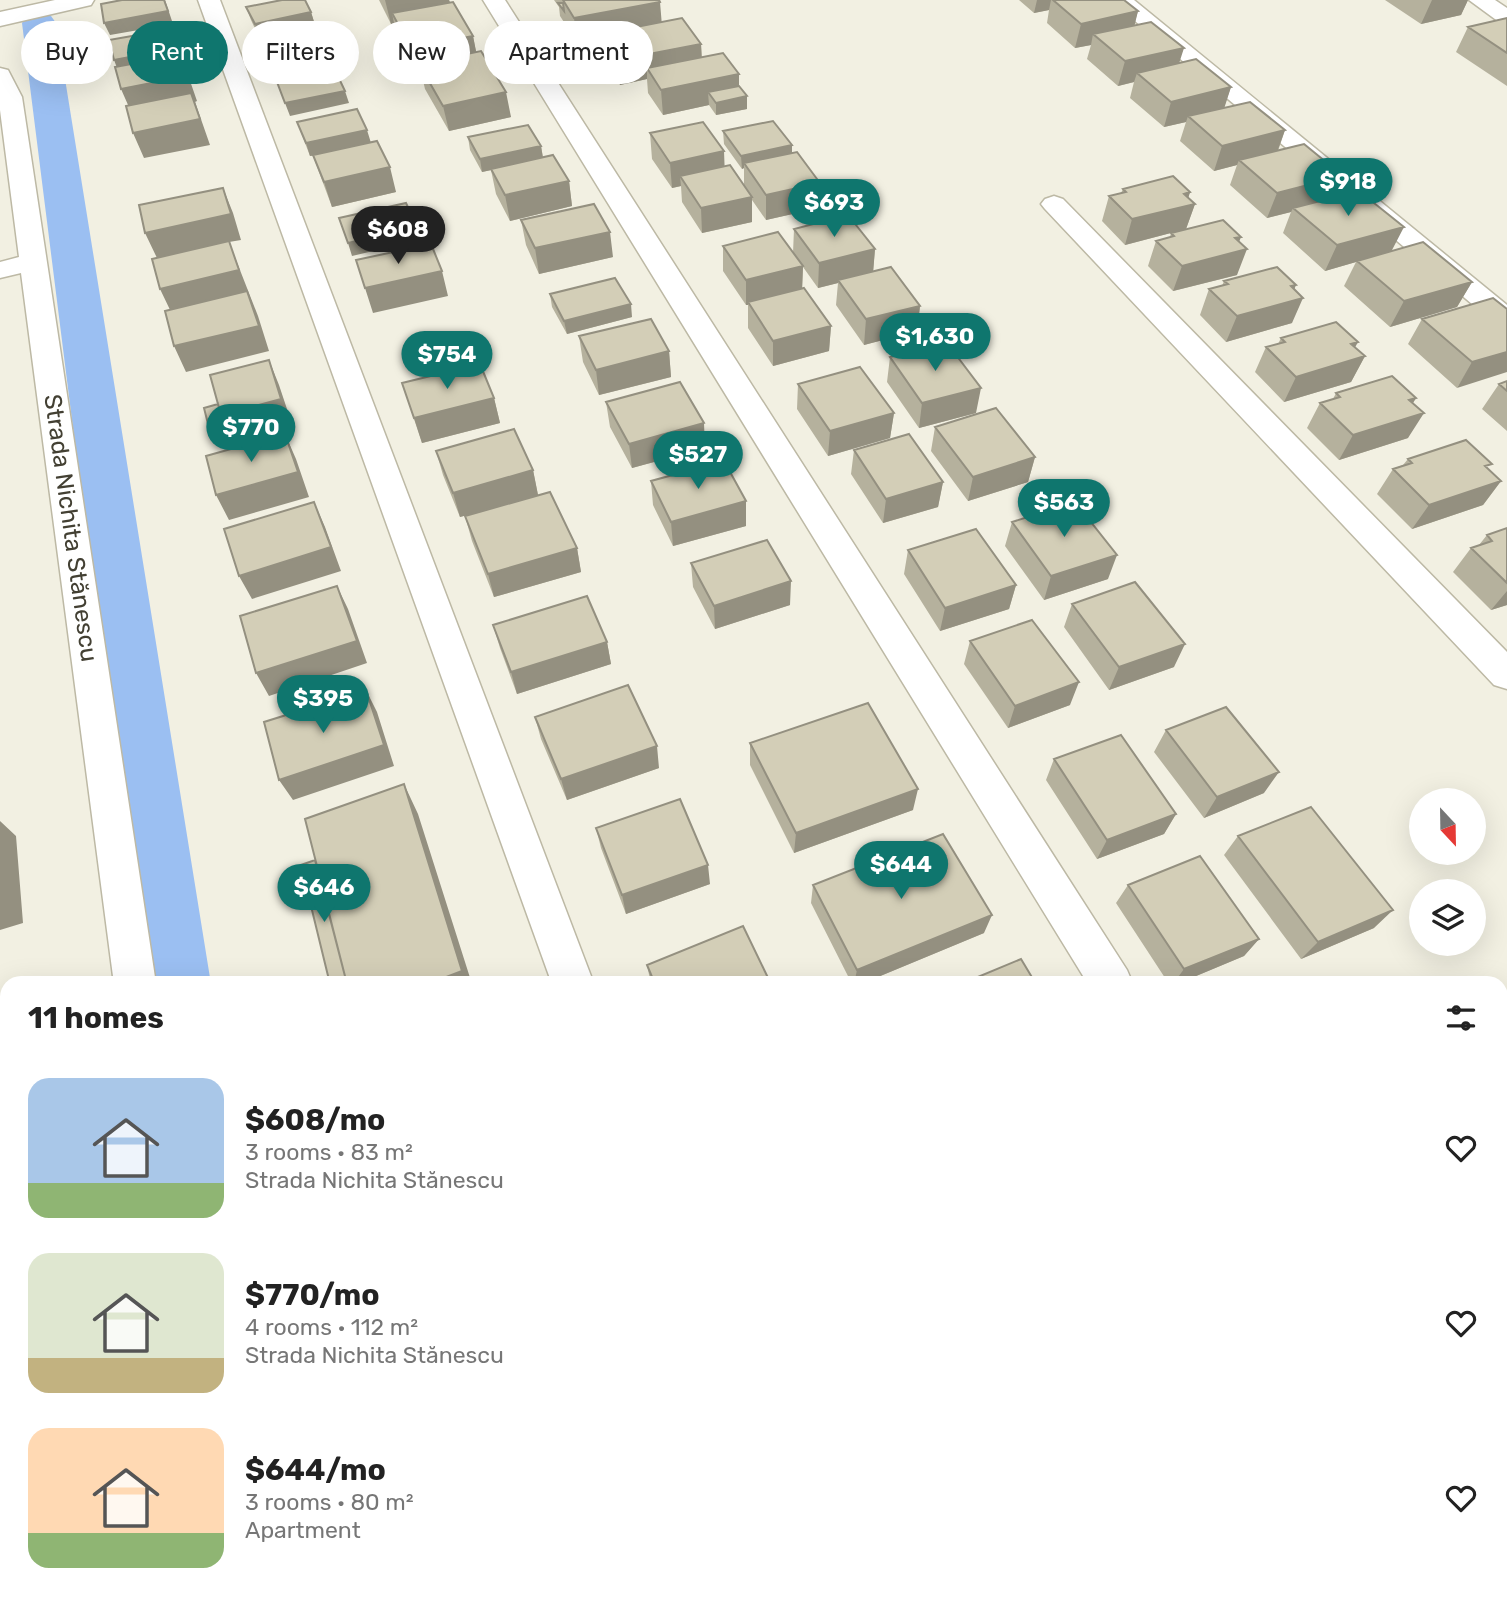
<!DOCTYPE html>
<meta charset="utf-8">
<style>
:root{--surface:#fff;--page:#f2f2f2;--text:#222;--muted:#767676;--accent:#0f766e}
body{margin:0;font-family:Rubik,sans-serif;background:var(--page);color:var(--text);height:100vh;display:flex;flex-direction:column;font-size:26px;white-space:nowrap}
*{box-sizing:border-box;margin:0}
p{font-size:23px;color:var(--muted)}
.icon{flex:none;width:38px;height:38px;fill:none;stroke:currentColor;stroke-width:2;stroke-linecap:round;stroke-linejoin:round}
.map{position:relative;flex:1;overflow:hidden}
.sheet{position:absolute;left:0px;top:976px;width:1508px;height:625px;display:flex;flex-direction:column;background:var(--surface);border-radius:21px 21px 0 0;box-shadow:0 7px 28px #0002}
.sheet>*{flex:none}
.hud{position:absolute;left:21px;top:21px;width:700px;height:63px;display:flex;gap:14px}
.needle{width:46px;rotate:158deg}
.fabs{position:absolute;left:1409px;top:788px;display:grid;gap:14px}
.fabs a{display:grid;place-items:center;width:77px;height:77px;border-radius:50%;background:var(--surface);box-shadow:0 7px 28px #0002;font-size:35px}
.price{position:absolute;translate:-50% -60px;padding:0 16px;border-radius:24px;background:var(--accent);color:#fff;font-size:23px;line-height:46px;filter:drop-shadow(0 2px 4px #0008)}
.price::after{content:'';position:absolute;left:50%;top:42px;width:21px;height:16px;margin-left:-10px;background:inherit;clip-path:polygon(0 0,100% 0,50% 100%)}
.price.selected{background:#222;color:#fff}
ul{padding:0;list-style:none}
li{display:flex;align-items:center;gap:21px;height:175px;padding:0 28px}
li span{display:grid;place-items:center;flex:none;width:196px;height:140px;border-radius:21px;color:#555}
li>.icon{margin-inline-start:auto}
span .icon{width:84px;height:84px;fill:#fffc;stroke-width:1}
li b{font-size:30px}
h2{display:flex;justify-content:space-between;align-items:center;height:84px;padding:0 28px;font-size:30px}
.tag{padding:0 24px;border-radius:32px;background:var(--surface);box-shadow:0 7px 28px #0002;font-size:24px;line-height:63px}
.tag.selected{background:var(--accent);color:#fff}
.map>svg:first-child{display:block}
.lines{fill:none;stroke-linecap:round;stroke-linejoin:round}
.canal{fill:#9bbff2;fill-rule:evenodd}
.minor-casing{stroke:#bdb9a5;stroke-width:3}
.minor{fill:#fff;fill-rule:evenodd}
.wall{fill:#b5b19d}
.shaded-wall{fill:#949080}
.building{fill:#d3ceb7;stroke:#949080;stroke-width:2}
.labels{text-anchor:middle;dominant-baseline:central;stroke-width:6;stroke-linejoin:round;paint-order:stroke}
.street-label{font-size:24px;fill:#434033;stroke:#fff}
</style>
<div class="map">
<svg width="1507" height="1600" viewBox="0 0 1507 1600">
<rect width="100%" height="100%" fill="#f2f0e2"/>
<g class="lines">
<!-- canal -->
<path class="canal" d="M39 13 51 16 56 23 211 984H143L22 23 27 16Z
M222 1594H310L311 1600H223Z"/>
<defs>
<path id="minor" d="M55 0H94L91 5 0 26V12Z
M198 0H220L594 984H552Z
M483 0H505L1127 970 1133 984H1088Z
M1110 0H1134L1507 305V328L1497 325Z
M1469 0H1495L1507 8V24L1499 22Z
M0 68 8 70 22 97 156 984H114L21 273 0 278V262L19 257 0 110Z
M1054 196 1063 199 1507 652V689L1494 685 1045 209 1041 204 1045 199Z
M1507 1442V1496L1502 1498V1444Z
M185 1594H241L242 1600H186Z
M771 1594H827L829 1600H773Z
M1304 1594H1364L1361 1600H1301Z"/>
</defs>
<!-- minor casing -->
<use href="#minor" class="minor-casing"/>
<!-- minor -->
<use href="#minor" class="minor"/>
</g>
<!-- wall -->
<path class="wall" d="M379 0H449L473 36 476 52 511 117 449 131 425 89 421 72 416 73 397 38 394 23 391 24Z
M554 0H659L661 22 701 44 702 58 739 74V86L747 109 716 115 709 105 663 115 648 93 647 79 620 85 602 58 600 38 577 42 560 16 559 7Z
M1019 0H1124L1138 11 1134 25 1179 63 1231 87 1224 107 1285 130 1278 151 1334 197 1392 251 1472 282 1457 307 1390 327 1344 286 1356 262 1325 271 1283 233 1291 212 1267 218 1230 185 1237 165 1214 171 1180 141 1186 122 1164 127 1130 98 1134 82 1118 86 1087 59 1091 45 1075 48 1047 23 1049 10 1034 13Z
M1385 0H1468L1461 15 1421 24Z
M246 7 311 12 315 25 259 37 251 20Z
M1507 18V86L1456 52 1468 27Z
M262 43 338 61 275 74 266 56Z
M297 122 370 142 396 192 332 207 313 156H310Z
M723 131 792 145V153L820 183 819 208 766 220 752 200V222L702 233 682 202 681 186 672 188 652 159 650 133 724 151V167L744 186V168L742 169 724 144Z
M468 137 541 146 543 157 569 181 572 206 510 221 496 194 491 170 482 172 470 150Z
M1123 189 1190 192 1188 197 1195 204 1186 229 1125 245 1102 221 1109 196 1121 193Z
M521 220 613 257 539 274 526 245Z
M794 229 875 249 873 271 920 306 917 331 864 345 836 305 838 283 818 288 803 267 802 289 831 326 829 351 773 366 748 328V305H746L723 271V246L793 253Z
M1171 233 1239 242 1237 275 1173 291 1148 266 1156 241 1170 237Z
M1224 281 1294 290 1292 323 1226 342 1200 315 1209 289 1222 286Z
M550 294 632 317 567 334 552 307Z
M1507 309 1457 388 1408 344 1422 319Z
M579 336 669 351 671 377 599 395 583 362Z
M1281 338 1355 347 1365 356 1351 382 1284 402 1255 372 1266 347 1278 344Z
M890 357 976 413 919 428 887 382Z
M1507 381V431L1482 409 1499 384Z
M402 383 494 398 500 423 422 443Z
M798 384 894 413 890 438 828 456 797 409Z
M1336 393 1416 398 1413 403 1408 438 1339 460 1307 428 1320 403 1333 399Z
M606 402 705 448 632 468 610 427Z
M935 427 1035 457 1028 482 968 501 931 451Z
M854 450 943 482 938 507 883 523 851 474Z
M436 451 533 470 538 495 460 517 443 475Z
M1408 459 1488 469 1501 481 1483 505 1412 529 1377 494 1393 469 1403 465Z
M651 481 746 526 673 546 653 505Z
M465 516 577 548 581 572 494 597 472 541Z
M1012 522 1108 579 1044 600 1005 546Z
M1507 528V605L1491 610 1453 572 1471 548 1479 545 1487 535Z
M908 550 1016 585 1009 609 940 631 904 574Z
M691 563 790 605 715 629 693 587Z
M1072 604 1174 667 1109 690 1064 627Z
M493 625 607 642 611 664 517 694 500 648Z
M970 641 1070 705 1008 728 964 664Z
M535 717 659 768 567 800 541 739Z
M1166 730 1264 793 1204 818 1154 752Z
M750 743 913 810 794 853 750 765Z
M1054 759 1176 814 1164 834 1097 859 1046 780Z
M596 828 710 884 626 914 601 848Z
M1238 836 1374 928 1301 959 1224 855Z
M813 885 984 933 861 984H852L811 903Z
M1128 885 1259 939 1244 956 1177 984H1169L1116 903Z
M647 965 771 984H651Z
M1507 1182V1331L1502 1334V1184Z"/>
<!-- shaded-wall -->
<path class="shaded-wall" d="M165 0 173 24 110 35 104 23Z
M385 0H449L452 12 392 13 394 23 391 24Z
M1037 0H1051L1049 10 1034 13Z
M1432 0H1468L1461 15 1421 24Z
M660 2 662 26 600 34V38L577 42 574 18Z
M1138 11 1132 36 1093 34 1091 45 1075 48 1081 24Z
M311 12 315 25 259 37 255 24Z
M172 29 197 101 195 102 210 145 144 158 133 133 132 114 121 89 119 73 114 60Z
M473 36 478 61 419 64 421 72 416 73 411 48Z
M701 44 702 69 647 68V79L620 85 618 60Z
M334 48 338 61 275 74 271 62Z
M1184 48 1176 73H1137L1134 82 1118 86 1125 61Z
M739 74V98L747 96V109L716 115V103L708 92 709 105 663 115 661 90Z
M1231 87 1223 112 1188 116 1186 122 1164 127 1171 102Z
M345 91 349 103 290 116 285 103Z
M506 92 511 117 449 131 443 106Z
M367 130 371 143 310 156 306 143Z
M1285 130 1276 155 1239 160 1237 165 1214 171 1222 146Z
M792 145V158L744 163V168L742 169 741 156Z
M541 146 543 159 482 172 480 159Z
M724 151 725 177 680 176 681 186 672 188 670 163Z
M390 167 396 192 332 207 324 182Z
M1343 176 1332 202 1293 208 1291 212 1267 218 1277 193Z
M569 181 572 206 510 221 505 195Z
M820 183 819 208 766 220V195Z
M223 188 233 213 241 240 229 242 258 316 269 351 186 372 174 346 172 314 160 289 157 258 145 233Z
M1190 192 1186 206 1195 204 1186 229 1125 245 1132 219 1184 194Z
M752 197V222L702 233 701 208Z
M417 227 420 240 352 256 348 243Z
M1404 227 1391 252 1357 261 1356 262 1325 271 1337 245Z
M610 232 613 257 539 274 535 248Z
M1241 237 1235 252 1247 249 1237 275 1173 291 1182 266 1235 238Z
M875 249 873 274 838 280V283L818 288 819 263Z
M803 266 802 291 748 302V305H746V280Z
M442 271 448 296 373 313 365 288Z
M1472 282 1457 307 1390 327 1404 301Z
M1296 285 1289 302 1303 298 1292 323 1226 342 1237 316 1291 286Z
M631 304 632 317 567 334 564 321Z
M920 306 917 331 864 345 866 319Z
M831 326 829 351 773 366V341Z
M1358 342 1347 362 1365 356 1351 382 1284 402 1296 377 1351 344Z
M669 351 671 377 599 395 596 370Z
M1507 352V372L1457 388 1472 362Z
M269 360 279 385 292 424 217 444 210 432 221 415Z
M981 388 976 413 919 428 922 403Z
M494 398 500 423 422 443 414 418Z
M1416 398 1402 420 1424 413 1408 438 1339 460 1353 435 1409 400Z
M894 413 890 438 828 456 830 431Z
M704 423 705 448 632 468 629 444Z
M285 434 296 459 309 497 229 520 216 495Z
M1035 457 1028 482 968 501 973 477Z
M533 470 538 495 460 517 453 493Z
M1501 481 1483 505 1412 529 1429 505Z
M943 482 938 507 883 523 886 499Z
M746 501V526L673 546 671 522Z
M314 502 325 527 341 571 252 599 239 576Z
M577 548 581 572 494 597 488 574Z
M1117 555 1108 579 1044 600 1051 576Z
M791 581 790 605 715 629 714 606Z
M1016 585 1009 609 940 631 945 608Z
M337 586 348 609 367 663 269 696 256 673Z
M1507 591V605L1491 610Z
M607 642 611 664 517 694 511 672Z
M1185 644 1174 667 1109 690 1119 667Z
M1079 682 1070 705 1008 728 1015 706Z
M366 690 377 712 394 766 293 800 279 780Z
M657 746 659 768 567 800 561 779Z
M1279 772 1264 793 1204 818 1217 797Z
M404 784 418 814 472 984H428Z
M918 789 913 810 794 853 796 833Z
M1176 814 1164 834 1097 859 1107 840Z
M0 821 16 836 23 923 0 930Z
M708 865 710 884 626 914 622 895Z
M1393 910 1374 928 1301 959 1318 942Z
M992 915 984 933 861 984H854L857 970Z
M1259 939 1244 956 1177 984H1173L1184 969Z"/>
<!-- building -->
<path class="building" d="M122 0H164L168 11 104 23 101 4Z
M282 0H305L311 12 255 24 246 7Z
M563 0H659L660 2 574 18Z
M1053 0H1124L1138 11 1081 24Z
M453 2 473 36 411 48 392 13Z
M558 3H563L564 11Z
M682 18 701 44 618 60 600 34Z
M1507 18V53L1468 27Z
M1151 22 1184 48 1125 61 1093 34Z
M172 29 178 48 114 60 109 40Z
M324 30 334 48 271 62 262 43Z
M481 51 506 92 443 106 419 64Z
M723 53 739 74 661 90 647 68Z
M180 55 187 76 121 89 115 67Z
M1196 59 1231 87 1171 102 1137 73Z
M335 70 345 91 285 103 277 82Z
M739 86 747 96 716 103 708 92Z
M191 93 200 119 133 133 126 106Z
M1250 102 1285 130 1222 146 1188 116Z
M357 109 367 130 306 143 297 122Z
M773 121 792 145 741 156 723 131Z
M703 122 724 151 670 163 650 133Z
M528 125 541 146 480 159 468 137Z
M377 141 390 167 324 182 313 155Z
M1304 144 1343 176 1277 193 1239 160Z
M797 152 820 183 766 195 744 163Z
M553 155 569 181 505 195 491 169Z
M730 165 752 197 701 208 680 176Z
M1173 176 1190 192 1184 194 1195 204 1132 219 1109 196 1126 192 1123 189Z
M223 188 231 214 145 233 139 205Z
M1359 191 1404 227 1337 245 1293 208Z
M406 203 417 227 348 243 339 218Z
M594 204 610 232 535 248 521 220Z
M848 215 875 249 819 263 794 229Z
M1223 220 1241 237 1235 238 1247 249 1182 266 1156 241 1174 236 1171 233Z
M778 232 803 266 746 280 723 246Z
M229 241 239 270 160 289 152 259Z
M1423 242 1472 282 1404 301 1357 261Z
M431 244 442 271 365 288 356 260Z
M891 267 920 306 866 319 838 280Z
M1277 267 1296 285 1291 286 1303 298 1237 316 1209 289 1228 284 1224 281Z
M615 278 631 304 564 321 550 294Z
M804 288 831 326 773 341 748 302Z
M247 291 259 326 174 346 165 311Z
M1493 298 1507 309V352L1472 362 1422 319Z
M651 319 669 351 596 370 579 336Z
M1336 322 1358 342 1351 344 1365 356 1296 377 1266 347 1285 342 1281 338Z
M947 343 981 388 922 403 890 357Z
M269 360 281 399 221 415 210 375Z
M480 364 494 398 414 418 402 383Z
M860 367 894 413 830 431 798 384Z
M1392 376 1416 398 1409 400 1424 413 1353 435 1320 403 1340 397 1336 393Z
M1507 381V391L1499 384Z
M680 382 704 423 629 444 606 402Z
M218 404 221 415 227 427 210 432 204 408Z
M996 408 1035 457 973 477 935 427Z
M514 429 533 470 453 493 436 451Z
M285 434 298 472 216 495 206 456Z
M909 434 943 482 886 499 854 450Z
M1466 440 1492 464 1485 466 1501 481 1429 505 1393 469 1412 463 1408 459Z
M724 461 746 501 671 522 651 481Z
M550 492 577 548 488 574 465 516Z
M314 502 331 547 239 576 224 529Z
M1075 502 1117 555 1051 576 1012 522Z
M1507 528V583L1471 548 1492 541 1487 535Z
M976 529 1016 585 945 608 908 550Z
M767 540 791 581 714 606 691 563Z
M1135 582 1185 644 1119 667 1072 604Z
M337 586 357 641 256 673 240 616Z
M587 596 607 642 511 672 493 625Z
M1032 620 1079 682 1015 706 970 641Z
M628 685 657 746 561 779 535 717Z
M366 690 384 745 279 780 264 722Z
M868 703 918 789 796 833 750 743Z
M1226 707 1279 772 1217 797 1166 730Z
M1121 735 1176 814 1107 840 1054 759Z
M404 784 462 971 428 984H347L305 819Z
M680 799 708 865 622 895 596 828Z
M1311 807 1393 910 1318 942 1238 836Z
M943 834 992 915 857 970 813 885Z
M1200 856 1259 939 1184 969 1128 885Z
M315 860 347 984H330L301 865Z
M743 926 771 984H655L647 965Z
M1021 959 1036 984H961Z
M1502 1204 1507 1211V1331L1502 1334Z
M507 1594H591L579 1600H509Z
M865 1594H1034L1036 1600H868Z"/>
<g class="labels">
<!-- street labels -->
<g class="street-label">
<text transform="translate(71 528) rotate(82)">Strada Nichita Stănescu</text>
</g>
</g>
</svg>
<div class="fabs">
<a><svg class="needle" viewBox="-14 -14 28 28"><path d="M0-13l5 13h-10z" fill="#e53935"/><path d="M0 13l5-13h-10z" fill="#767676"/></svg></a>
<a><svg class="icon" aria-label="layers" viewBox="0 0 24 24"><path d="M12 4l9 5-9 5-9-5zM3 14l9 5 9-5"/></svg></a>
</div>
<b class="price" style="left:1348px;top:218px">$918</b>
<b class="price" style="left:834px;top:239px">$693</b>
<b class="price selected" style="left:398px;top:266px">$608</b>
<b class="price" style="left:935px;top:373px">$1,630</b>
<b class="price" style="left:447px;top:391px">$754</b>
<b class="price" style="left:251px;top:464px">$770</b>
<b class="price" style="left:698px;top:491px">$527</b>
<b class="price" style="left:1064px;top:539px">$563</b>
<b class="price" style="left:323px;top:735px">$395</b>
<b class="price" style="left:901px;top:901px">$644</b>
<b class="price" style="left:324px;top:924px">$646</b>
<div class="hud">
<a class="tag">Buy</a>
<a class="tag selected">Rent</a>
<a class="tag">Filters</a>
<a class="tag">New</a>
<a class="tag">Apartment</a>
</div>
<section class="sheet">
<h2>11 homes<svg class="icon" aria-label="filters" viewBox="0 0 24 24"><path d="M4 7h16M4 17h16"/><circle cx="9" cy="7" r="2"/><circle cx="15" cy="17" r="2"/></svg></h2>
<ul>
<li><span style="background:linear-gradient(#a9c7e8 75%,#8fb573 0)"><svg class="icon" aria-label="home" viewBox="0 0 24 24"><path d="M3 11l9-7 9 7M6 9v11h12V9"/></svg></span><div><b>$608/mo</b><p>3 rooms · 83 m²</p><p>Strada Nichita Stănescu</p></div><svg class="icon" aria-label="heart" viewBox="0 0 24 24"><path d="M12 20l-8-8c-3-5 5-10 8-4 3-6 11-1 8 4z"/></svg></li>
<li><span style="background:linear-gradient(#dfe7d0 75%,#c2b280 0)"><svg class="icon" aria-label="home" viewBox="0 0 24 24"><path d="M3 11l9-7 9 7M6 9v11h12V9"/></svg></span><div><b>$770/mo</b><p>4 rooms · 112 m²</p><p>Strada Nichita Stănescu</p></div><svg class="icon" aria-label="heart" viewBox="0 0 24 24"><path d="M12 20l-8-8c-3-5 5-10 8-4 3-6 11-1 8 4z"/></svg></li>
<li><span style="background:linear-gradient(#ffd9b3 75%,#8fb573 0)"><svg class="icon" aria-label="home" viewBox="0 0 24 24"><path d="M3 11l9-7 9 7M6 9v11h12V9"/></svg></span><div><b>$644/mo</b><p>3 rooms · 80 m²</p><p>Apartment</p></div><svg class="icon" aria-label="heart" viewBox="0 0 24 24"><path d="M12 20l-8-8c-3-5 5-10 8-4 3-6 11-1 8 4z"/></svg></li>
</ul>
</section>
</div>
